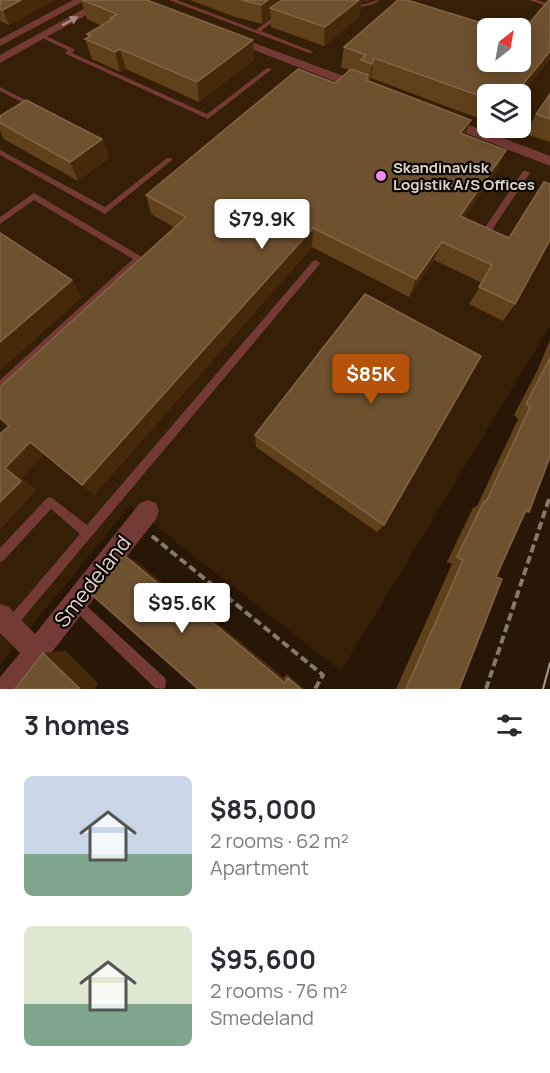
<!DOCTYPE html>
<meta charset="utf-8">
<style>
:root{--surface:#fff;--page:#f2f2f3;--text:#2b2b33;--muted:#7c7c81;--accent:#b45309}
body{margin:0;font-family:Manrope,sans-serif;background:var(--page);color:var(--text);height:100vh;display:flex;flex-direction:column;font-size:22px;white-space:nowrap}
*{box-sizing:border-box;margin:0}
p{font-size:20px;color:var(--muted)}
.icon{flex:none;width:33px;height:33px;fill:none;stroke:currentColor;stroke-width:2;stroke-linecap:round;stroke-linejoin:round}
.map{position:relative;height:689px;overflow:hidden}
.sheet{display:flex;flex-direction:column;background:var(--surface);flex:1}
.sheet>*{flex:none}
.needle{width:39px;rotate:31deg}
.buttons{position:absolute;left:477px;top:18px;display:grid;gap:12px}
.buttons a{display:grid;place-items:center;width:54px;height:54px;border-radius:9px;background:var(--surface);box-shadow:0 3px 15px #0003;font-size:30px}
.price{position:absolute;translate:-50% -51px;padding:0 14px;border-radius:6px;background:#fff;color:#222;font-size:20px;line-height:39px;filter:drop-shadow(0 2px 3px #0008)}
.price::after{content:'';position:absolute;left:50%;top:36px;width:18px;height:14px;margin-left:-9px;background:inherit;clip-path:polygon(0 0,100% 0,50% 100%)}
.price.on{background:var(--accent);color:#fff}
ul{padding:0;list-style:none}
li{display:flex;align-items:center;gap:18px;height:150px;padding:0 24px}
li span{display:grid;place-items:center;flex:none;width:168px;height:120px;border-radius:9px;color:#555}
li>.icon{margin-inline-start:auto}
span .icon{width:72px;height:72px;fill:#fffc;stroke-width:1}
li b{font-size:26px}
h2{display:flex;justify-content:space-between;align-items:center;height:72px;padding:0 24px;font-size:26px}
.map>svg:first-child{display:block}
.built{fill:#351f06;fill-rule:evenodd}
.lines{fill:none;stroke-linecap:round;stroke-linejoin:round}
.path{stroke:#86786a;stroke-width:4;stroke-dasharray:8 4;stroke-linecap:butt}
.service{fill:#733a36;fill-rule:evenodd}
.minor{fill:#733a36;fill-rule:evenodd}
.tertiary{fill:#733a36;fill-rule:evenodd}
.tram{stroke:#a89b8e;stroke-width:2}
.wall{fill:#61411c}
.shaded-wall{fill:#442a0b}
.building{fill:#6e512f;stroke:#806547;stroke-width:1.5}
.oneway{fill:#aa8780}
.poi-dot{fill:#f38af2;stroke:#0b0501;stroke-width:2}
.labels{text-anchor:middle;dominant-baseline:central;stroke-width:4.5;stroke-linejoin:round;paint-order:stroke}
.far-poi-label{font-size:15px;font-weight:bold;fill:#e0d4c9;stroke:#0b0501;text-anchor:start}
.near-street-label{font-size:21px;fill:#e0d4c9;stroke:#0b0501}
</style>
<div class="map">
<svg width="550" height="689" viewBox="0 0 550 689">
<rect width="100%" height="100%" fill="#281706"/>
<!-- built -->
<path class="built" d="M0 0H550V326L341 671 130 506 0 665ZM488 28H520V62H488ZM488 94H520V128H488Z"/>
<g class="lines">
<!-- path -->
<path class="path" d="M152 536 323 675 315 689
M486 689 550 496"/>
<!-- service -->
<path class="service" d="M169 0H177L256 30 277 14H281V16L261 31 314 52 309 53Z
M339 0C348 0 356 5 365 4 371 3 373 0 380 0 367 10 353 7 339 0Z
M529 0H537L550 4V6H546Z
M40 35H44L74 49 75 50 72 53 207 114 267 68 272 69 208 119 66 54 65 53 68 50 40 37Z
M0 87 35 105 36 106 31 107 0 91Z
M0 150 105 207 167 158H171L172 160 105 214 0 155Z
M523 171H526L530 173 492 230H486L485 228 486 226Z
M34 193 142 257 143 259 3 389 0 390V380L133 259 34 200 0 224V217Z
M316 260 320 263 319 265 13 630 9 632 5 630 3 626 5 622 80 534 51 509 4 560 0 562V548L47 498 51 497 87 525 313 261Z
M75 597 79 599 165 678 166 683 165 688 161 689 155 688 71 607 69 603 71 599Z"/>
<!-- minor -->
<path class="minor" d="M230 34 365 84 367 87 361 91 357 90 226 39 224 37Z
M445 116 550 156V166L440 123 439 120 440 117Z
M148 500 156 503 159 511 156 519 23 689H0V677L20 653 0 633V604L9 607 35 634 140 503Z"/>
<!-- tertiary -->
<path class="tertiary" d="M73 0H86L0 46V39Z
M100 0H113L0 63V55Z"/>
<!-- tram -->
<path class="tram" d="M543 689 550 663"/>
</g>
<!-- wall -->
<path class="wall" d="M0 0H55L9 25 0 21Z
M81 0 253 40 254 60 199 102 126 69 120 72 92 59 85 39 88 38 87 34 102 26 87 19Z
M190 0H369L368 1 362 0 359 17 324 46 271 27V17L262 24 235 17Z
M550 0V59L520 96 488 94V122L371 78 369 82 465 135 506 150 497 170 464 217 515 304 503 321 469 304 482 283 434 260 409 297 312 247 94 495 44 454 21 478 36 490 0 529V434L9 426 175 228 151 214 146 195 335 83 349 70 341 67 344 47 520 62Z
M550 94V142L526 134 536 114Z
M0 116 102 139 109 158 78 181 4 139 0 131Z
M550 340V457L529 512 524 514 496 577 459 689H396L452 564 447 562 473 508 477 506 518 419 514 415 538 369Z
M255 435 384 525 377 532 256 447Z
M137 562 193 609 194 607 201 610 284 678 287 674 304 689H198Z"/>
<!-- shaded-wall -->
<path class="shaded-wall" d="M21 0H55L9 25 3 10Z
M268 0H284L270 8 271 17 262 24 261 5Z
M353 0H362L359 17 324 46 325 27Z
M253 40 254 60 199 102 197 82Z
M120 49 126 69 120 72 115 52Z
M550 51V59L520 96V94H515Z
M374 58 371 78 369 84 372 64Z
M471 120 463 140 460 133Z
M102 139 109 158 78 181 70 162Z
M506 150 497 170 452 235 460 216Z
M313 228 312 247 94 495 82 485Z
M442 242 434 260 409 297 416 279Z
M72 280 82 297 0 371V342Z
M30 442 44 454 21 478 36 490 0 529V502L5 468Z
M124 555 137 562 199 613 191 611Z
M194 607 201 610 284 678 285 683Z
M66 651 98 683 94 689H78L43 653Z
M287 674 304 689H301L288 678Z"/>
<!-- building -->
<path class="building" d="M0 0H21L3 10 0 9Z
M82 0H147L253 40 197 82 120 49 115 52 85 39 91 36 87 34 113 19 110 18 117 14Z
M242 0H268L261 5Z
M282 0H359L325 27 270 8Z
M398 0H407L498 28H488V62H520V34L549 0H550V51L515 94H488V99L374 58 372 64 361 60 366 55 344 47Z
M298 69 335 83 351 69 368 75 366 80 471 120 460 133 506 150 460 216 509 238 544 182 550 184V240L515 304 479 287 492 265 442 242 416 279 313 228 82 485 30 442 5 468 21 481 0 502V434L9 426 0 418V387L186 217 146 195Z
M550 94V119L536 114Z
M26 100 102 139 70 162 0 123V116Z
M0 233 72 280 0 342Z
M365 294 481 356 384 525 255 435Z
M550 358V457L529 512 526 510 496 577 502 579 459 689H406L463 560 457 557 484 501 486 502 530 407 526 404Z
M124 555 191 611 194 607 285 683 288 678 301 689H198L92 595Z
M43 653 79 688 78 689H15Z"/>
<!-- one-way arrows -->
<defs><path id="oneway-solid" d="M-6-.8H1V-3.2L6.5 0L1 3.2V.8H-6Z" transform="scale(1.5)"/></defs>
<use class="oneway" href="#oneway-solid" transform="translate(70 21) rotate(-29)"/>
<!-- markers -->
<circle class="poi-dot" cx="381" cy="176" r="6"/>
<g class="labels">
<!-- far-poi labels -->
<g class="far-poi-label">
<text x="393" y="167">Skandinavisk<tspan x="393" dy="17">Logistik A/S Offices</tspan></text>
</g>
<!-- near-street labels -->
<g class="near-street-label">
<text transform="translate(92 581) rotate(-52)">Smedeland</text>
</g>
</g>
</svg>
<div class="buttons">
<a><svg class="needle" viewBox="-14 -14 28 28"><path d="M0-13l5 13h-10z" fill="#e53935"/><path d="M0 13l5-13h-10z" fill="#7c7c81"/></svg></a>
<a><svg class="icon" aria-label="layers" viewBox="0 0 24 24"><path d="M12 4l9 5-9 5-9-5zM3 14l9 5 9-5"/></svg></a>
</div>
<b class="price" style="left:262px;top:250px">$79.9K</b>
<b class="price on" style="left:371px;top:405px">$85K</b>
<b class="price" style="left:182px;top:634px">$95.6K</b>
</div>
<section class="sheet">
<h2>3 homes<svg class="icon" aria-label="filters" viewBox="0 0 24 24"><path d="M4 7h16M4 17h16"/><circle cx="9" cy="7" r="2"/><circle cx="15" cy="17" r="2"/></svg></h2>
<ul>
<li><span style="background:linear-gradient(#c9d6e8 65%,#7fa58c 0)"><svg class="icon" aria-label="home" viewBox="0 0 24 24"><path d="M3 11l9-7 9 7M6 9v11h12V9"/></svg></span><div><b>$85,000</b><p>2 rooms · 62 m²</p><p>Apartment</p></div></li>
<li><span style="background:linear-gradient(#dfe7d0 65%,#7fa58c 0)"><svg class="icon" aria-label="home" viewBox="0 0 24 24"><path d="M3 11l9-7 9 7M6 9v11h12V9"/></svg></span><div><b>$95,600</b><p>2 rooms · 76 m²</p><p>Smedeland</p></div></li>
</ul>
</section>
